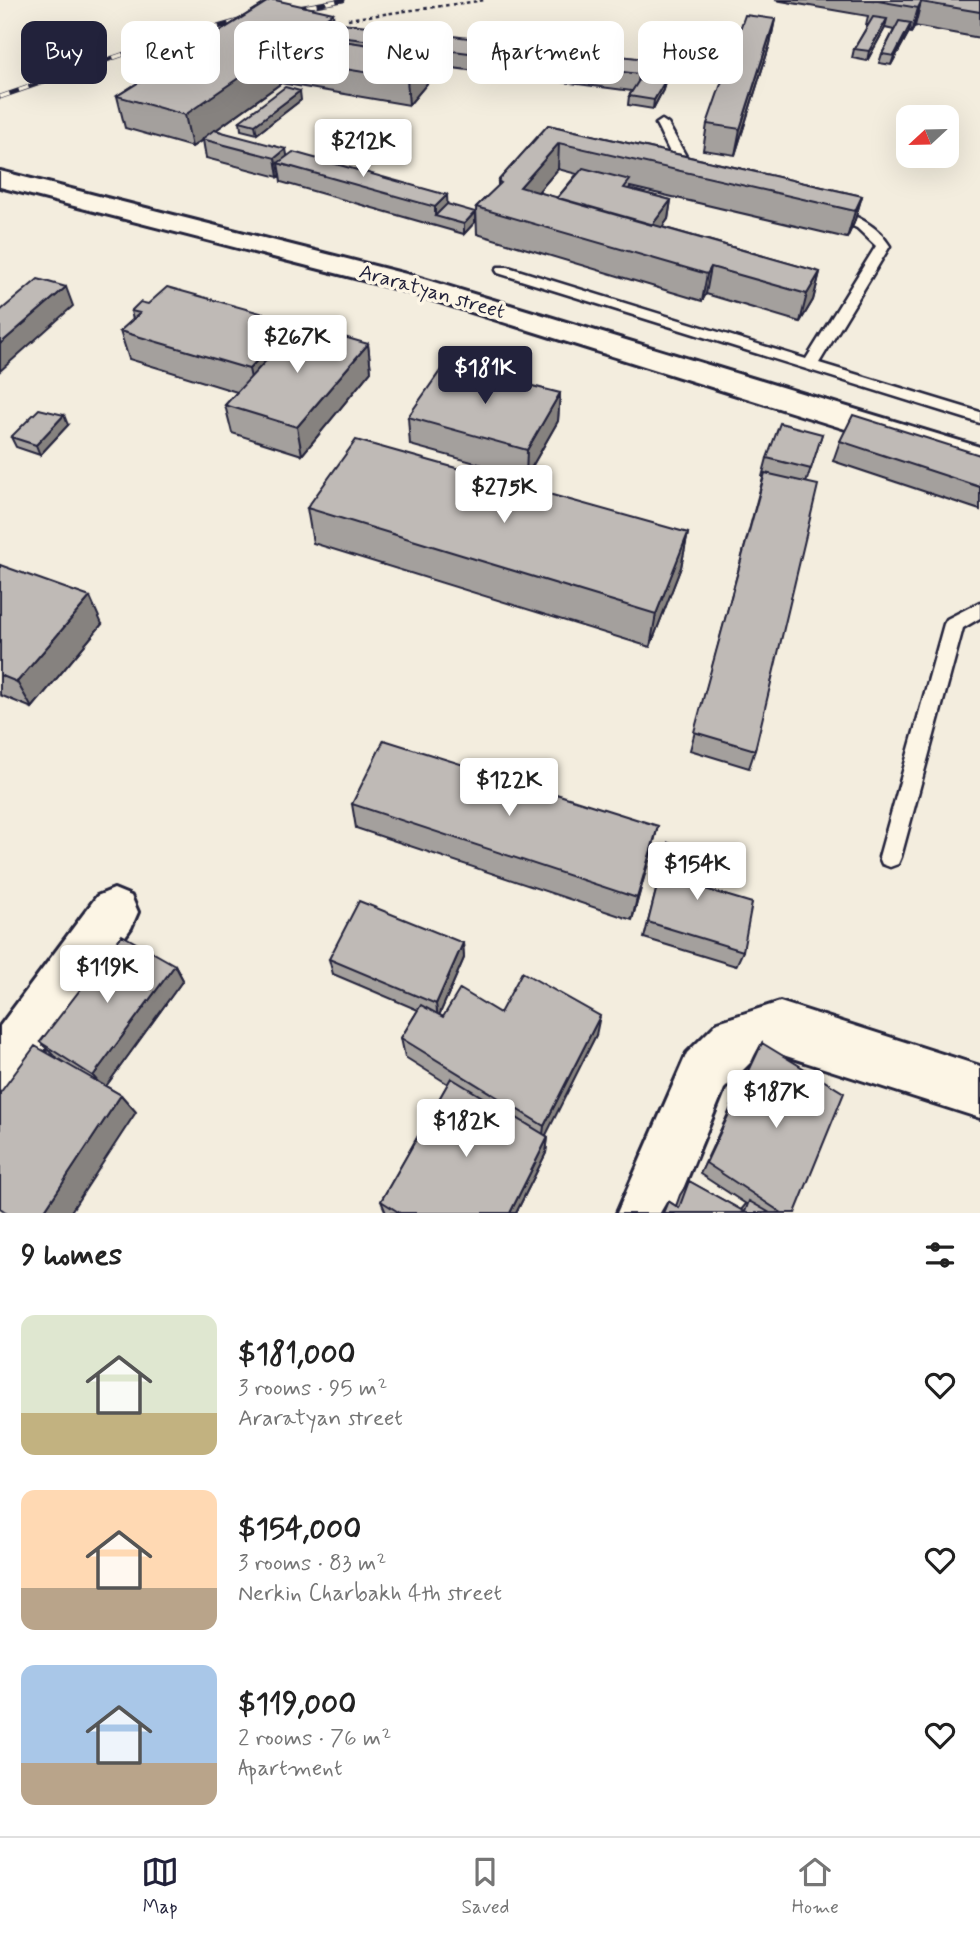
<!DOCTYPE html>
<meta charset="utf-8">
<style>
:root{--surface:#fff;--page:#f2f2f2;--text:#222;--muted:#767676;--line:#e0e0e0;--accent:#22223b}
body{margin:0;font-family:Mynerve,sans-serif;background:var(--page);color:var(--text);height:100vh;display:flex;flex-direction:column;font-size:26px;white-space:nowrap}
*{box-sizing:border-box;margin:0}
p{font-size:23px;color:var(--muted)}
.icon{flex:none;width:38px;height:38px;fill:none;stroke:currentColor;stroke-width:2;stroke-linecap:round;stroke-linejoin:round}
.map{position:relative;height:1213px;overflow:hidden}
.details{display:flex;flex-direction:column;background:var(--surface);flex:1}
.details>*{flex:none}
.hud{position:absolute;left:21px;top:21px;width:938px;height:63px;display:flex;gap:14px}
.needle{width:46px;rotate:248deg}
.controls{position:absolute;left:896px;top:105px;display:grid;gap:14px}
.controls a{display:grid;place-items:center;width:63px;height:63px;border-radius:14px;background:var(--surface);box-shadow:0 7px 28px #0002;font-size:35px}
.price{position:absolute;translate:-50% -60px;padding:0 16px;border-radius:7px;background:#fff;color:#222;font-size:23px;line-height:46px;filter:drop-shadow(0 2px 4px #0008)}
.price::after{content:'';position:absolute;left:50%;top:42px;width:21px;height:16px;margin-left:-10px;background:inherit;clip-path:polygon(0 0,100% 0,50% 100%)}
.price.active{background:var(--accent);color:#fff}
ul{padding:0;list-style:none}
li{display:flex;align-items:center;gap:21px;height:175px;padding:0 21px}
li span{display:grid;place-items:center;flex:none;width:196px;height:140px;border-radius:14px;color:#555}
li>.icon{margin-inline-start:auto}
span .icon{width:84px;height:84px;fill:#fffc;stroke-width:1}
li b{font-size:30px}
h2{display:flex;justify-content:space-between;align-items:center;height:84px;padding:0 21px;font-size:30px}
.chip{padding:0 24px;border-radius:14px;background:var(--surface);box-shadow:0 7px 28px #0002;font-size:24px;line-height:63px}
.chip.active{background:var(--accent);color:#fff}
.dock{display:flex;justify-content:space-around;align-items:center;height:98px;border-top:2px solid var(--line);background:var(--surface);font-size:19px;color:var(--muted)}
.dock a{display:grid;justify-items:center;gap:4px}
.dock .active{color:var(--accent)}
.map>svg:first-child{display:block}
.lines{fill:none;stroke-linecap:round;stroke-linejoin:round}
.lane-casing{stroke:#22223b;stroke-width:5}
.street-casing{stroke:#22223b;stroke-width:6}
.primary-casing{stroke:#22223b;stroke-width:6}
.path{stroke:#22223b;stroke-width:2.5;stroke-dasharray:3.5 3.5;stroke-linecap:butt}
.lane{fill:#fcf5e5;fill-rule:evenodd}
.street{fill:#fcf5e5;fill-rule:evenodd}
.primary{fill:#fcf5e5;fill-rule:evenodd}
.rail-casing{stroke:#22223b;stroke-width:5}
.rail{stroke:#fcf5e5;stroke-width:3.5;stroke-dasharray:10;stroke-linecap:butt}
.wall{fill:#a4a09d;stroke:#22223b;stroke-width:2;fill-rule:evenodd}
.shaded-wall{fill:#86827f;stroke:#22223b;stroke-width:2}
.building{fill:#bfbab6;stroke:#22223b;stroke-width:2}
.labels{text-anchor:middle;dominant-baseline:central;stroke-width:7;stroke-linejoin:round;paint-order:stroke}
.far-street-label{font-size:21px;fill:#22223b;stroke:#fcf5e5}
</style>
<div class="map">
<svg width="980" height="1213" viewBox="0 0 980 1213">
<rect width="100%" height="100%" fill="#f3edde"/>
<filter id="ink" filterUnits="userSpaceOnUse"><feTurbulence type="fractalNoise" baseFrequency=".0143" numOctaves="2"/><feDisplacementMap in="SourceGraphic" scale="14" xChannelSelector="R" yChannelSelector="G"/><feConvolveMatrix kernelMatrix="1 2 1 2 8 2 1 2 1" color-interpolation-filters="sRGB"/></filter>
<g filter="url(#ink)">
<g class="lines">
<defs>
<path id="lane" d="M662 120 668 124 692 167 702 171V177C677 180 666 141 656 124Z
M833 209C857 215 877 225 890 246L819 363 980 412V423L498 273 496 270 498 267H508L806 359 876 246 857 228 828 216V210Z
M980 602V618L963 628 901 857 898 864 890 867 882 864 879 857 944 624 947 619Z"/>
<path id="street" d="M114 889 131 896 138 912 131 928 18 1087 0 1095V1026L97 896Z
M780 1002 980 1066V1118L780 1054 751 1062 724 1089 673 1213H617L687 1053 718 1022Z"/>
<path id="primary" d="M0 171 414 276 980 447V471L394 288 0 187Z"/>
</defs>
<!-- lane casing -->
<use href="#lane" class="lane-casing"/>
<!-- street casing -->
<use href="#street" class="street-casing"/>
<!-- primary casing -->
<use href="#primary" class="primary-casing"/>
<!-- path -->
<path class="path" d="M348 19 485 0"/>
<!-- lane -->
<use href="#lane" class="lane"/>
<!-- street -->
<use href="#street" class="street"/>
<!-- primary -->
<use href="#primary" class="primary"/>
<defs>
<path id="rail" d="M287 10 343 0
M0 97 133 51 253 17"/>
</defs>
<!-- rail casing -->
<use href="#rail" class="rail-casing"/>
<!-- rail -->
<use href="#rail" class="rail"/>
</g>
<!-- wall -->
<path class="wall" d="M270 0 334 32 646 59 643 77 665 81 663 90 653 109 628 105 629 96 632 91 429 65 430 80 409 105 280 83V84L216 130 288 156 447 195V204L475 222 464 234 281 182 280 175 278 177 206 158 203 140 192 147 125 128 117 96Z
M775 0H980V38L915 26 911 33 909 32 891 65 879 63 882 54 894 30 885 28 867 61 852 58 854 49 868 25H866L868 16Z
M775 19 770 44 735 155 703 150 707 124Z
M301 100 257 134 241 130 240 121Z
M548 125 862 196 854 223 847 238 630 187 629 189 671 200 668 219 662 227 820 272 813 300 800 322 706 294 702 301 477 234 476 207 498 186V181ZM558 169 577 174 557 198 538 192Z
M148 304 293 322 294 331 368 344 371 371 302 455 232 433 225 405 237 392 129 359 120 331 133 320 131 311Z
M560 393 558 421 526 477 410 445 408 417Z
M68 425 40 455 16 447 11 437Z
M822 434 806 483 755 750 749 768 690 750 763 478 762 477 767 458Z
M840 441 980 455V510L833 461Z
M307 508 688 533 681 567 650 647 313 543Z
M0 565 102 624 32 708 0 695Z
M352 804 658 826 632 920 356 828Z
M668 843 702 888 743 951 736 966 644 938Z
M463 943 464 958 439 1015 443 1017 500 1013 596 1035 545 1135 548 1137 546 1153 516 1213H386L381 1201 448 1084 405 1057 401 1038 418 1010 333 974 329 959Z
M175 965 183 980 106 1086 121 1095 136 1112 54 1056 40 1042Z
M762 1043 795 1213H661L668 1201 676 1206 680 1195 689 1181 741 1210 746 1204 700 1174 755 1056Z"/>
<!-- shaded-wall -->
<path class="shaded-wall" d="M921 2 915 26 911 33 918 8Z
M333 13 335 36H331L332 46 313 60 309 29Z
M775 19 770 44 735 155 740 129Z
M887 19 885 28 867 61 869 51Z
M911 23 909 32 891 65 894 56Z
M301 27 305 58H276L280 84 192 147 185 115 266 51Z
M429 54 430 80 409 105 407 79Z
M646 59 644 77 637 92 639 74Z
M665 81 663 90 653 109 654 100Z
M300 91 301 100 257 134 255 125Z
M559 143 558 169 519 214 520 187Z
M286 149 289 166 278 163 280 175 278 177 275 158Z
M447 195 448 214 435 216V207Z
M862 196 854 223 847 238 855 211Z
M671 200 668 219 645 251 647 232Z
M475 212V222L464 234V224Z
M711 267 706 294 702 301 707 274Z
M820 272 813 300 800 322 807 294Z
M66 287 73 306 0 371V344Z
M293 322 297 350 255 397 249 369Z
M368 344 371 371 302 455 297 427Z
M560 393 558 421 526 477 527 450Z
M64 415 68 425 40 455 36 445Z
M688 533 681 567 650 647 656 614Z
M90 597 102 624 32 708 17 682Z
M658 826 652 850 632 920 637 898Z
M463 943 464 958 438 1018 436 1004Z
M175 965 183 980 104 1089 93 1076Z
M600 1016 596 1035 542 1143 544 1126Z
M121 1095 136 1112 70 1213H43Z
M548 1137 546 1153 516 1213H510Z"/>
<!-- building -->
<path class="building" d="M270 0H275L333 13 309 29 301 27 266 51 275 53 185 115 117 96Z
M872 0H980V12L921 2 918 8Z
M745 15 775 19 740 129 707 124Z
M873 17 887 19 869 51 854 49Z
M899 21 911 23 894 56 882 54Z
M342 23 646 59 639 74 331 36Z
M304 35 429 54 407 79 276 58V54Z
M641 77 665 81 654 100 629 96Z
M285 87 300 91 255 125 240 121Z
M548 125 862 196 855 211 559 143 520 187 820 272 807 294 711 267 707 274 476 207 501 183 498 181Z
M214 130 286 149 275 158 202 139Z
M293 152 447 195 435 207 278 163Z
M583 168 630 180 624 188 671 200 652 225 557 198Z
M447 204 475 212 464 224 435 216Z
M38 279 66 287 0 344V311Z
M167 287 293 322 249 369 120 331 140 313 131 311 140 302 148 304Z
M300 324 368 344 297 427 225 405Z
M445 364 560 393 527 450 408 417Z
M39 409 64 415 36 445 11 437Z
M853 415 980 455V487L840 441Z
M780 423 822 434 811 469 767 458Z
M356 440 688 533 656 614 307 508Z
M765 473 818 485 755 750 694 732Z
M0 565 90 597 17 682 0 675Z
M384 740 658 826 637 898 352 804Z
M668 843 710 855 702 888 752 903 743 951 648 922Z
M359 901 463 943 436 1004 329 959Z
M122 935 175 965 93 1076 40 1042Z
M522 972 600 1016 544 1126 401 1038 421 1005 443 1017 460 989 500 1013Z
M762 1043 844 1093 795 1213H782L706 1163Z
M35 1046 121 1095 43 1213H7L0 1208V1093Z
M451 1078 548 1137 510 1213H400L381 1201Z
M689 1181 745 1212 749 1201 770 1213H663L668 1201 679 1208Z"/>
</g>
<g class="labels">
<!-- far-street labels -->
<g class="far-street-label">
<text transform="translate(432 292) rotate(16)">Araratyan street</text>
</g>
</g>
</svg>
<div class="controls">
<a><svg class="needle" viewBox="-14 -14 28 28"><path d="M0-13l5 13h-10z" fill="#e53935"/><path d="M0 13l5-13h-10z" fill="#767676"/></svg></a>
</div>
<b class="price" style="left:363px;top:179px">$212K</b>
<b class="price" style="left:297px;top:375px">$267K</b>
<b class="price active" style="left:485px;top:406px">$181K</b>
<b class="price" style="left:504px;top:525px">$275K</b>
<b class="price" style="left:509px;top:818px">$122K</b>
<b class="price" style="left:697px;top:902px">$154K</b>
<b class="price" style="left:107px;top:1005px">$119K</b>
<b class="price" style="left:776px;top:1130px">$187K</b>
<b class="price" style="left:466px;top:1159px">$182K</b>
<div class="hud">
<a class="chip active">Buy</a>
<a class="chip">Rent</a>
<a class="chip">Filters</a>
<a class="chip">New</a>
<a class="chip">Apartment</a>
<a class="chip">House</a>
</div>
</div>
<section class="details">
<h2>9 homes<svg class="icon" aria-label="filters" viewBox="0 0 24 24"><path d="M4 7h16M4 17h16"/><circle cx="9" cy="7" r="2"/><circle cx="15" cy="17" r="2"/></svg></h2>
<ul>
<li><span style="background:linear-gradient(#dfe7d0 70%,#c2b280 0)"><svg class="icon" aria-label="home" viewBox="0 0 24 24"><path d="M3 11l9-7 9 7M6 9v11h12V9"/></svg></span><div><b>$181,000</b><p>3 rooms · 95 m²</p><p>Araratyan street</p></div><svg class="icon" aria-label="heart" viewBox="0 0 24 24"><path d="M12 20l-8-8c-3-5 5-10 8-4 3-6 11-1 8 4z"/></svg></li>
<li><span style="background:linear-gradient(#ffd9b3 70%,#b9a48a 0)"><svg class="icon" aria-label="home" viewBox="0 0 24 24"><path d="M3 11l9-7 9 7M6 9v11h12V9"/></svg></span><div><b>$154,000</b><p>3 rooms · 83 m²</p><p>Nerkin Charbakh 4th street</p></div><svg class="icon" aria-label="heart" viewBox="0 0 24 24"><path d="M12 20l-8-8c-3-5 5-10 8-4 3-6 11-1 8 4z"/></svg></li>
<li><span style="background:linear-gradient(#a9c7e8 70%,#b9a48a 0)"><svg class="icon" aria-label="home" viewBox="0 0 24 24"><path d="M3 11l9-7 9 7M6 9v11h12V9"/></svg></span><div><b>$119,000</b><p>2 rooms · 76 m²</p><p>Apartment</p></div><svg class="icon" aria-label="heart" viewBox="0 0 24 24"><path d="M12 20l-8-8c-3-5 5-10 8-4 3-6 11-1 8 4z"/></svg></li>
</ul>
</section>
<nav class="dock">
<a class="active"><svg class="icon" aria-label="map" viewBox="0 0 24 24"><path d="M3 6l6-2 6 2 6-2v14l-6 2-6-2-6 2zM9 4v14M15 6v14"/></svg>Map</a>
<a><svg class="icon" aria-label="saved" viewBox="0 0 24 24"><path d="M7 4h10v16l-5-4-5 4z"/></svg>Saved</a>
<a><svg class="icon" aria-label="home" viewBox="0 0 24 24"><path d="M3 11l9-7 9 7M6 9v11h12V9"/></svg>Home</a>
</nav>
